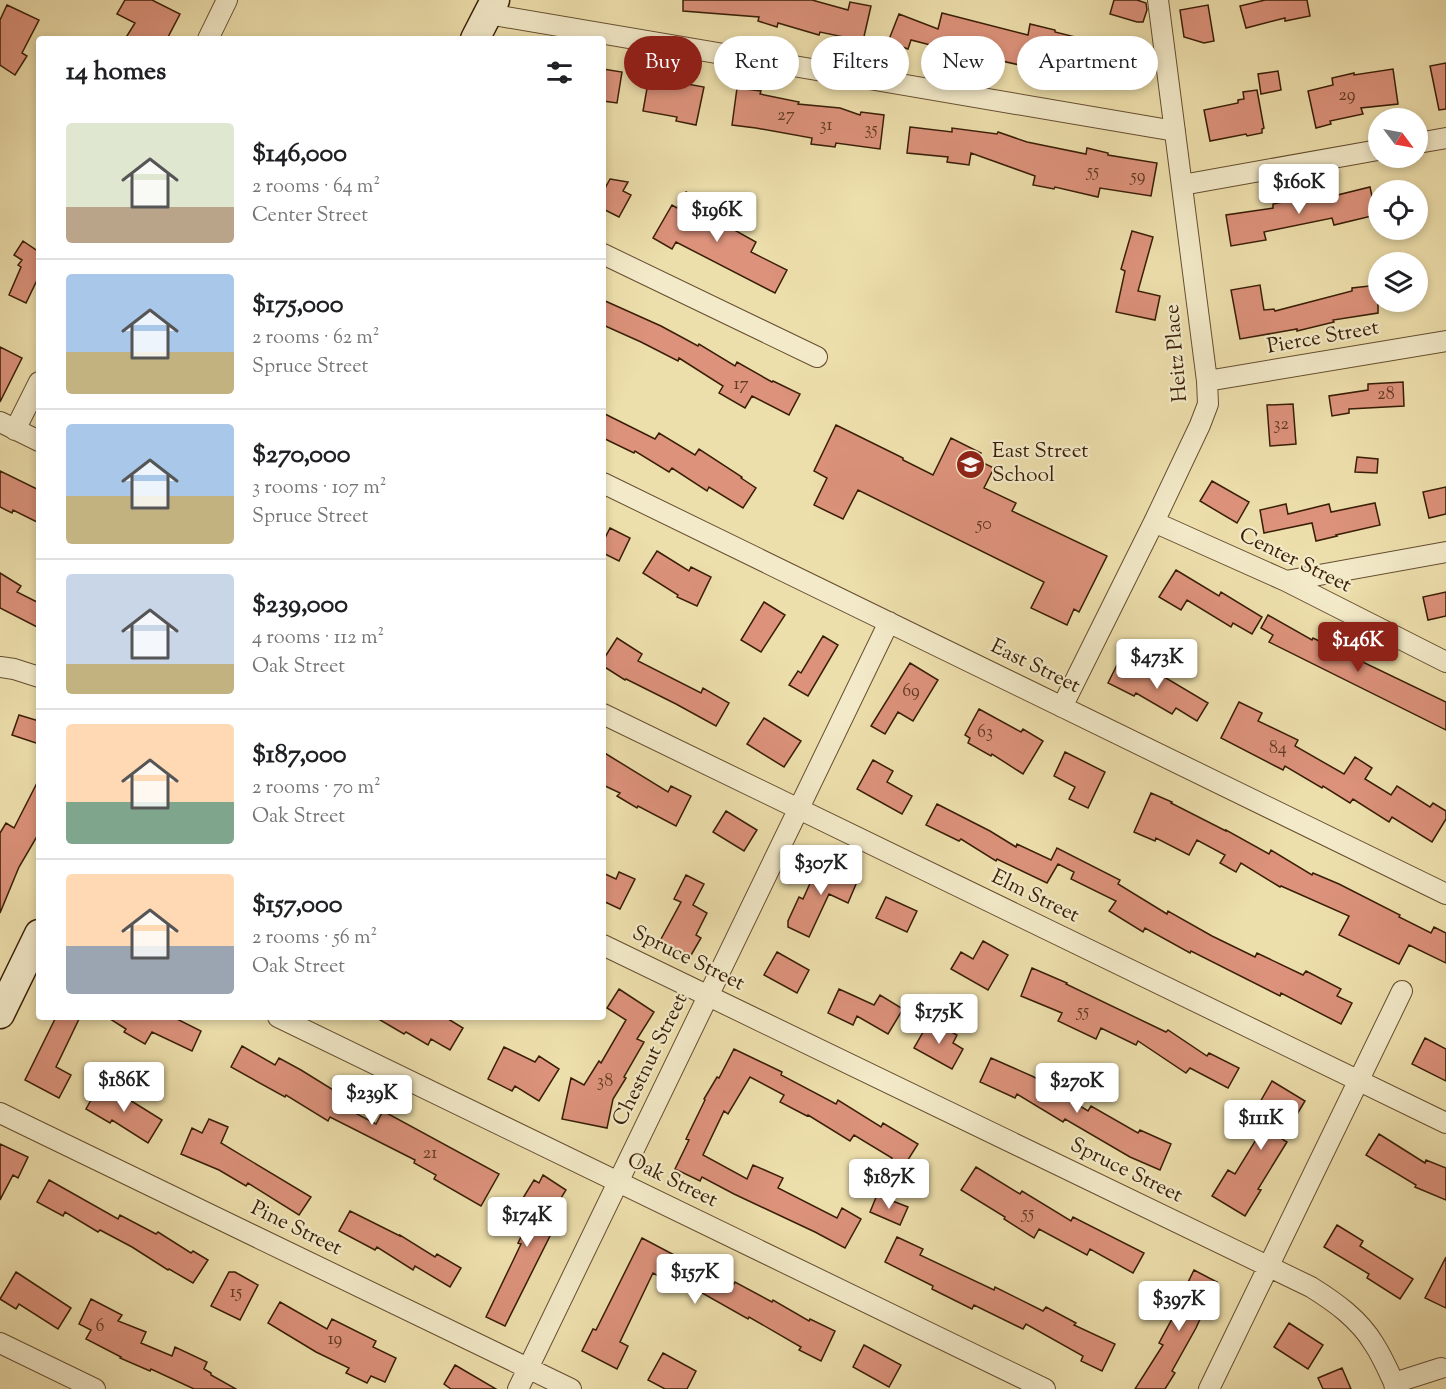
<!DOCTYPE html>
<meta charset="utf-8">
<style>
:root{--surface:#fff;--page:#f2f2f2;--text:#202124;--muted:#757577;--line:#e0e0e0;--accent:#8f2418}
body{margin:0;font-family:"Sorts Mill Goudy",serif;background:var(--page);color:var(--text);height:100vh;display:flex;flex-direction:column;font-size:22px;white-space:nowrap}
*{box-sizing:border-box;margin:0}
p{font-size:20px;color:var(--muted)}
.icon{flex:none;width:33px;height:33px;fill:none;stroke:currentColor;stroke-width:2;stroke-linecap:round;stroke-linejoin:round}
.map{position:relative;flex:1;overflow:hidden}
.details{position:absolute;left:36px;top:36px;width:570px;height:984px;display:flex;flex-direction:column;background:var(--surface);border-radius:6px;box-shadow:0 3px 9px #0003}
.details>*{flex:none}
.hud{position:absolute;left:624px;top:36px;width:570px;height:54px;display:flex;gap:12px}
.needle{width:39px;rotate:122deg}
.tools{position:absolute;left:1368px;top:108px;display:grid;gap:12px}
.tools a{display:grid;place-items:center;width:60px;height:60px;border-radius:50%;background:var(--surface);box-shadow:0 3px 9px #0003;font-size:30px}
.price{position:absolute;translate:-50% -51px;padding:0 14px;border-radius:6px;background:#fff;color:#222;font-size:20px;line-height:39px;filter:drop-shadow(0 2px 3px #0008)}
.price::after{content:'';position:absolute;left:50%;top:36px;width:18px;height:14px;margin-left:-9px;background:inherit;clip-path:polygon(0 0,100% 0,50% 100%)}
.price.on{background:var(--accent);color:#fff}
ul{padding:0;list-style:none}
li{display:flex;align-items:center;gap:18px;height:150px;padding:0 30px}
li+li{border-top:2px solid var(--line)}
li span{display:grid;place-items:center;flex:none;width:168px;height:120px;border-radius:6px;color:#555}
li>.icon{margin-inline-start:auto}
span .icon{width:72px;height:72px;fill:#fffc;stroke-width:1}
li b{font-size:26px}
h2{display:flex;justify-content:space-between;align-items:center;height:72px;padding:0 30px;font-size:26px}
.tag{padding:0 21px;border-radius:27px;background:var(--surface);box-shadow:0 3px 9px #0003;font-size:21px;line-height:54px}
.tag.on{background:var(--accent);color:#fff}
.map>svg:first-child{display:block}
.building{fill:#dc927b;stroke:#391e06;stroke-width:1.5}
.lines{fill:none;stroke-linecap:round;stroke-linejoin:round}
.street-casing{stroke:#664e30;stroke-width:22}
.secondary-casing{stroke:#391e06;stroke-width:31}
.street{stroke:#f3eac9;stroke-width:20}
.secondary{stroke:#f3eac9;stroke-width:28}
.labels{text-anchor:middle;dominant-baseline:central;stroke-width:4.5;stroke-linejoin:round;paint-order:stroke}
.number-label{font-size:18px;fill:#623b23}
.street-label{font-size:21px;fill:#391e06;stroke:#f3eac9}
.poi-label{font-size:21px;fill:#391e06;stroke:#f3eac9;text-anchor:start}
</style>
<div class="map">
<svg width="1446" height="1389" viewBox="0 0 1446 1389">
<rect width="100%" height="100%" fill="#eddfac"/>
<filter id="stains"><feTurbulence type="fractalNoise" baseFrequency=".00333" numOctaves="4"/><feColorMatrix values="0 0 0 0 .2 0 0 0 0 .09 0 0 0 0 .02 0 0 0 .5 -.17"/></filter>
<radialGradient id="worn" r=".72"><stop offset=".6" stop-color="#630" stop-opacity="0"/><stop offset="1" stop-color="#630" stop-opacity=".3"/></radialGradient>
<!-- building -->
<path class="building" d="M125 0H152L180 14 167 39H125L135 23 117 14Z
M683 0H812L848 10 850 2 871 6 863 41 820 32 819 35 778 23 777 27 758 21 759 17 683 11Z
M1114 0H1137L1146 3 1147 10 1143 22H1137L1110 14Z
M1265 0H1307L1310 16 1285 21V18L1246 28 1240 6Z
M7 5 39 20 22 53 27 56 15 75 0 65V20Z
M1208 5 1214 41 1204 43 1184 37 1180 10Z
M942 13 1028 35 1030 24 1055 30V32L1111 46 1112 43 1133 47 1127 86 1093 81 1047 70V71L997 60 996 64 977 59V57L911 40 908 49 888 42 899 14 938 29Z
M1446 63V109L1439 110 1430 66Z
M603 69 622 72 617 103 603 101Z
M1393 69 1398 104 1361 108 1363 114 1330 121 1331 124 1316 128 1308 91 1333 85 1332 78 1354 73V75Z
M1278 71 1281 90 1261 94 1258 74Z
M649 77 704 87 696 125 676 121 677 117 643 111Z
M737 88 761 91 760 94 799 102 798 104 840 108 860 115 861 112 884 115 880 149 836 143 835 147 811 144 812 138 756 128 732 125Z
M1257 90 1264 128 1262 129V133L1247 136 1246 134 1210 141 1204 110 1238 103V100L1244 99 1243 92Z
M910 127 952 132V128L997 134 998 132 1027 142 1086 154 1087 148 1108 153V155L1157 163 1151 196 1100 188 1098 197 1055 187 1054 189 1033 185 1035 176 971 153 969 165 947 162 948 157 907 153Z
M610 179 628 182 623 191 631 195 619 217 603 209V192Z
M1370 187 1376 215 1334 225 1332 218 1264 232 1266 240 1231 246 1226 215 1273 208V204L1312 196 1313 201Z
M686 192 700 199 695 208 756 242 751 252 787 270 775 293 676 242 672 249 653 238 672 205 677 208Z
M1132 231 1153 237 1138 291 1160 296 1155 320 1116 312 1125 271 1121 269Z
M23 241 39 252V276L26 303 9 295 21 267 18 265 22 260 14 255Z
M1260 285 1264 310 1274 309 1275 311 1352 291V288L1378 285V313L1333 320 1334 322 1297 331V329L1240 339 1231 290Z
M603 300 661 326 698 346 699 344 735 366 737 362 772 382 773 381 800 394 789 415 752 396 745 408 719 393 723 386 679 358 678 361 641 342 603 325Z
M0 347 22 358 0 402Z
M1403 382 1404 406 1349 409V413L1332 416 1329 396 1368 390V384Z
M1293 404 1296 444 1270 446 1267 405Z
M603 413 655 439 659 433 695 455 699 449 742 477 741 478 756 488 743 508 709 487 707 491 672 468 669 472 635 451 634 453 603 438Z
M836 425 903 458V460L933 475 951 438 981 453 977 460 994 468 984 488 1016 503 1012 511 1107 556 1079 612 1074 609 1067 625 1031 608 1044 582 858 490 843 519 814 505 827 478 814 471Z
M1357 457 1378 459 1377 473 1355 472Z
M0 471 39 490V523L13 510 12 513 0 507Z
M1212 481 1249 502 1237 523 1200 501Z
M1446 487V514L1429 518 1423 492Z
M1375 503 1380 525 1336 535 1337 536 1316 541 1312 523 1264 533 1260 510 1286 504 1288 514 1329 504 1331 512Z
M610 528 630 538 619 561 603 553V542Z
M657 551 689 571 691 567 711 577 697 606 677 597 678 595 643 573Z
M1176 570 1219 596 1221 592 1262 617 1252 634 1233 623 1231 627 1187 600 1181 610 1159 597Z
M0 573 21 586 17 592 39 603V628L0 608Z
M1446 592V616L1428 620 1423 597Z
M764 602 785 615 761 652 741 640Z
M1268 615 1312 640 1313 638 1446 702V730L1269 642 1273 635 1261 628Z
M823 636 838 645 808 696 789 685 798 671 801 673Z
M617 638 642 654 638 661 701 693 703 688 729 703 716 726 676 704 626 679 625 680 603 666V660Z
M1120 659 1159 678 1161 675 1208 703 1197 721 1176 708 1172 714 1136 693 1134 696 1108 683Z
M910 663 938 680 913 721 898 712 885 734 871 726Z
M1239 702 1262 713 1258 721 1298 740 1295 746 1344 774 1355 757 1372 768 1365 779 1391 795 1397 786 1430 807 1433 803 1446 811V819L1432 842 1392 817 1389 822 1353 799 1350 803 1323 786 1322 788 1285 766 1283 770 1221 738Z
M979 709 1021 732 1023 729 1043 741 1023 774 992 754 991 756 968 743 970 738 965 735Z
M19 715 39 721V744L12 735Z
M764 718 801 741 784 767 747 744Z
M603 752 668 792 671 786 691 796 676 826 638 806 637 808 617 796 620 793 603 785Z
M1065 752 1105 772 1088 808 1069 799 1075 787 1054 776Z
M873 760 893 771 887 782 912 796 902 814 857 789Z
M39 779V833L19 867 0 913V833L6 823 14 828Z
M1151 793 1172 802 1171 803 1226 831V830L1269 854 1271 850 1312 875 1313 873 1339 884 1400 915 1399 917 1431 933 1434 927 1446 933V963L1409 945 1399 964 1339 935 1349 916 1281 886 1280 887 1241 863 1236 872 1220 863 1225 855 1197 840 1189 855 1156 838 1155 841 1134 832Z
M937 804 990 831 1016 847 1017 844 1051 860 1057 848 1120 880 1118 884 1167 914 1168 911 1212 936 1255 957 1257 953 1303 975 1306 971 1341 989 1337 996 1352 1003 1341 1024 1281 993 1280 996 1191 951 1190 953 1145 928 1143 932 1109 911 1116 901 1071 879 1074 872 1058 864 1047 883 997 859 996 861 961 839 959 841 926 825Z
M726 811 757 830 744 851 713 832Z
M821 859 859 877 848 903 829 894 809 937 788 927V921L799 897 803 899Z
M619 872 635 879 620 909 603 901V873L616 879Z
M686 875 704 884 693 905 707 913 696 935 701 938 690 957 660 941 681 902 674 899Z
M886 897 917 911 907 932 876 918Z
M983 941 1008 955 988 990 951 969 961 952 973 959Z
M777 952 809 970 797 993 764 975Z
M1032 968 1067 983 1066 984 1166 1032 1168 1030 1207 1056 1209 1053 1239 1068 1228 1088 1190 1068 1186 1073 1138 1041 1136 1045 1101 1028 1096 1039 1058 1021 1062 1013 1021 996Z
M619 989 654 1012 637 1039 644 1042 624 1077 626 1078 613 1099 607 1128 562 1119 571 1078 584 1085 599 1061 601 1063 626 1020 607 1008Z
M839 989 874 1005 880 995 903 1009 888 1034 857 1016 853 1025 828 1013Z
M56 1017H80L56 1067 71 1075 59 1098 25 1080Z
M107 1017H173L201 1031 192 1051 152 1032 145 1044 124 1032 126 1029Z
M375 1017H445L463 1028 450 1050 431 1039 428 1045 406 1032 404 1034Z
M930 1020 957 1035 953 1043 963 1049 952 1069 914 1048Z
M1425 1038 1446 1049V1081L1412 1064Z
M242 1046 275 1065 279 1058 301 1070 343 1096 338 1104 376 1124 383 1111 499 1174 481 1206 434 1179 436 1175 414 1163 415 1160 330 1117 328 1121 286 1095 285 1097 231 1067Z
M504 1047 535 1062 539 1056 559 1069 539 1101 515 1086 512 1091 488 1079Z
M734 1049 782 1072 781 1075 836 1104 838 1100 881 1127 883 1123 918 1144 899 1174 887 1167 892 1158 854 1135 850 1141 808 1115 807 1116 780 1102 784 1095 750 1077 728 1114 724 1111 703 1155 747 1179 753 1165 783 1178 778 1188 837 1218 842 1208 861 1219 845 1248 815 1232 734 1194 702 1177 700 1181 675 1169 689 1140 686 1139 705 1100 704 1099 717 1077 719 1078Z
M991 1058 1034 1077 1088 1111 1091 1106 1138 1133 1140 1130 1171 1144 1160 1170 1130 1157 1065 1119 1063 1122 1017 1094 1015 1098 980 1082Z
M1272 1081 1305 1101 1282 1139 1287 1142 1258 1189 1261 1190 1245 1216 1212 1196 1228 1170 1235 1174 1273 1112 1259 1104Z
M100 1084 133 1102 162 1120 148 1143 112 1120 110 1123 86 1109Z
M209 1119 228 1127 221 1143 311 1197 299 1215 248 1183 246 1186 219 1170 181 1154 192 1128 202 1133Z
M1379 1134 1425 1163 1426 1160 1446 1168V1200L1415 1187 1416 1185 1366 1155Z
M0 1144 28 1157 18 1178 13 1175 0 1200Z
M976 1167 1020 1194 1022 1191 1071 1221 1073 1217 1144 1253 1133 1273 1090 1249 1087 1255 1039 1229 1034 1238 1004 1219 1005 1217 961 1190Z
M543 1175 566 1190 544 1225 553 1230 505 1326 486 1317 521 1244 518 1243 536 1206 523 1198 534 1180 539 1183Z
M49 1180 118 1219 120 1215 156 1234 158 1232 191 1253 193 1251 208 1260 193 1283 169 1269 168 1270 132 1247 100 1230 98 1232 65 1212 63 1216 37 1202Z
M877 1195 908 1207 900 1225 870 1212Z
M350 1211 400 1236V1235L435 1257 437 1254 461 1268 450 1287 415 1266 413 1270 377 1247 375 1250 339 1231Z
M1337 1225 1363 1241 1360 1246 1413 1279 1400 1299 1367 1278 1369 1274 1324 1247Z
M897 1237 923 1249 920 1255 994 1290 995 1287 1043 1311 1046 1307 1076 1323 1074 1325 1115 1344 1102 1371 1081 1361 1083 1356 1026 1324 1023 1329 974 1305 972 1309 932 1289 933 1286 885 1262Z
M642 1238 693 1265 695 1262 734 1284 735 1282 772 1302 773 1300 809 1321 810 1319 835 1331 821 1361 799 1350 801 1347 749 1317 748 1319 674 1277 671 1283 653 1273 620 1342 628 1346 617 1369 582 1351 593 1329 596 1330Z
M1446 1257V1308L1425 1298Z
M1194 1270 1217 1282 1196 1328 1172 1371 1175 1373 1165 1389H1135L1163 1345 1159 1343 1179 1306 1177 1305Z
M16 1272 71 1308 58 1329 19 1304 16 1309 0 1299Z
M229 1272H235L258 1285 240 1320 211 1306Z
M91 1299 122 1315 118 1321 146 1332 141 1343 172 1356 175 1347 207 1362 204 1369 211 1373V1375L236 1389H194L151 1369 150 1371 120 1358 121 1357 86 1339 91 1330 79 1324Z
M280 1302 327 1329 332 1319 376 1341 373 1347 396 1358 385 1382 371 1376 367 1383 346 1373 349 1368 316 1352 268 1323Z
M1289 1323 1323 1345 1308 1369 1274 1347Z
M864 1345 901 1365 889 1387 853 1367Z
M663 1353 696 1371 687 1389H665L648 1380Z
M455 1365 496 1389H451L444 1384Z
M1342 1368 1351 1389H1323L1318 1378Z"/>
<g class="lines">
<defs>
<path id="street" d="M488 14 1175 131
M208 39 227 0
M1418 143 1446 138
M1182 185 1378 150
M603 254 817 357
M1207 381 1446 341
M0 422 39 441
M15 430 39 382
M603 483 1446 894
M1154 522 1286 581 1446 662
M1286 581 1446 552
M0 667 14 669 39 677
M1062 707 1154 522 1200 425 1208 404 1207 381 1158 0
M603 714 1446 1123
M603 945 1311 1287C1335 1302 1359 1319 1374 1344 1382 1356 1388 1370 1394 1383L1395 1389
M278 1017 1045 1389
M0 1113 571 1389
M0 1343 95 1389
M1394 1383 1441 1368
M518 1389 889 622
M1209 1389 1402 991"/>
<path id="secondary" d="M475 39 495 0
M0 1014 39 934"/>
</defs>
<!-- street casing -->
<use href="#street" class="street-casing"/>
<!-- secondary casing -->
<use href="#secondary" class="secondary-casing"/>
<!-- street -->
<use href="#street" class="street"/>
<!-- secondary -->
<use href="#secondary" class="secondary"/>
</g>
<!-- icons -->
<defs>
<symbol id="school-disc" viewBox="-11 -11 22 22"><circle r="9.5" fill="#8f2418" stroke="#f3eac9"/><path d="M0-5L7-2L0 1L-7-2ZM-4 1L0 2.5L4 1V4Q0 6-4 4Z" fill="#fff"/></symbol>
</defs>
<g fill-rule="evenodd">
<use href="#school-disc" x="954" y="448" width="33" height="33"/>
</g>
<g class="labels">
<!-- number labels -->
<g class="number-label">
<text x="1347" y="96">29</text>
<text x="786" y="116">27</text>
<text x="826" y="126">31</text>
<text x="871" y="130">35</text>
<text x="1093" y="172">55</text>
<text x="1138" y="177">59</text>
<text x="741" y="385">17</text>
<text x="1386" y="395">28</text>
<text x="1281" y="425">32</text>
<text x="984" y="525">50</text>
<text x="911" y="692">69</text>
<text x="985" y="733">63</text>
<text x="1278" y="749">84</text>
<text x="1083" y="1012">55</text>
<text x="605" y="1082">38</text>
<text x="430" y="1154">21</text>
<text x="1028" y="1214">55</text>
<text x="236" y="1293">15</text>
<text x="100" y="1327">6</text>
<text x="335" y="1340">19</text>
</g>
<!-- street labels -->
<g class="street-label">
<text transform="translate(1323 338) rotate(-10)">Pierce Street</text>
<text transform="translate(1177 353) rotate(-95)">Heitz Place</text>
<text transform="translate(1295 561) rotate(26)">Center Street</text>
<text transform="translate(1035 667) rotate(26)">East Street</text>
<text transform="translate(1035 897) rotate(26)">Elm Street</text>
<text transform="translate(688 959) rotate(26)">Spruce Street</text>
<text transform="translate(651 1060) rotate(-64)">Chestnut Street</text>
<text transform="translate(1126 1171) rotate(26)">Spruce Street</text>
<text transform="translate(672 1181) rotate(26)">Oak Street</text>
<text transform="translate(296 1229) rotate(26)">Pine Street</text>
</g>
<!-- poi labels -->
<g class="poi-label">
<text x="992" y="452">East Street<tspan x="992" dy="24">School</tspan></text>
</g>
</g>
<rect width="100%" height="100%" filter="url(#stains)"/>
<rect width="100%" height="100%" fill="url(#worn)"/>
</svg>
<div class="tools">
<a><svg class="needle" viewBox="-14 -14 28 28"><path d="M0-13l5 13h-10z" fill="#e53935"/><path d="M0 13l5-13h-10z" fill="#757577"/></svg></a>
<a><svg class="icon" aria-label="locate" viewBox="0 0 24 24"><circle cx="12" cy="12" r="6"/><path d="M12 2v4M12 18v4M2 12h4M18 12h4"/></svg></a>
<a><svg class="icon" aria-label="layers" viewBox="0 0 24 24"><path d="M12 4l9 5-9 5-9-5zM3 14l9 5 9-5"/></svg></a>
</div>
<b class="price" style="left:1299px;top:215px">$160K</b>
<b class="price" style="left:717px;top:243px">$196K</b>
<b class="price on" style="left:1358px;top:673px">$146K</b>
<b class="price" style="left:1157px;top:690px">$473K</b>
<b class="price" style="left:821px;top:896px">$307K</b>
<b class="price" style="left:939px;top:1045px">$175K</b>
<b class="price" style="left:124px;top:1113px">$186K</b>
<b class="price" style="left:1077px;top:1114px">$270K</b>
<b class="price" style="left:372px;top:1126px">$239K</b>
<b class="price" style="left:1261px;top:1151px">$111K</b>
<b class="price" style="left:889px;top:1210px">$187K</b>
<b class="price" style="left:527px;top:1248px">$174K</b>
<b class="price" style="left:695px;top:1305px">$157K</b>
<b class="price" style="left:1179px;top:1332px">$397K</b>
<div class="hud">
<a class="tag on">Buy</a>
<a class="tag">Rent</a>
<a class="tag">Filters</a>
<a class="tag">New</a>
<a class="tag">Apartment</a>
</div>
<section class="details">
<h2>14 homes<svg class="icon" aria-label="filters" viewBox="0 0 24 24"><path d="M4 7h16M4 17h16"/><circle cx="9" cy="7" r="2"/><circle cx="15" cy="17" r="2"/></svg></h2>
<ul>
<li><span style="background:linear-gradient(#dfe7d0 70%,#b9a48a 0)"><svg class="icon" aria-label="home" viewBox="0 0 24 24"><path d="M3 11l9-7 9 7M6 9v11h12V9"/></svg></span><div><b>$146,000</b><p>2 rooms · 64 m²</p><p>Center Street</p></div></li>
<li><span style="background:linear-gradient(#a9c7e8 65%,#c2b280 0)"><svg class="icon" aria-label="home" viewBox="0 0 24 24"><path d="M3 11l9-7 9 7M6 9v11h12V9"/></svg></span><div><b>$175,000</b><p>2 rooms · 62 m²</p><p>Spruce Street</p></div></li>
<li><span style="background:linear-gradient(#a9c7e8 60%,#c2b280 0)"><svg class="icon" aria-label="home" viewBox="0 0 24 24"><path d="M3 11l9-7 9 7M6 9v11h12V9"/></svg></span><div><b>$270,000</b><p>3 rooms · 107 m²</p><p>Spruce Street</p></div></li>
<li><span style="background:linear-gradient(#c9d6e8 75%,#c2b280 0)"><svg class="icon" aria-label="home" viewBox="0 0 24 24"><path d="M3 11l9-7 9 7M6 9v11h12V9"/></svg></span><div><b>$239,000</b><p>4 rooms · 112 m²</p><p>Oak Street</p></div></li>
<li><span style="background:linear-gradient(#ffd9b3 65%,#7fa58c 0)"><svg class="icon" aria-label="home" viewBox="0 0 24 24"><path d="M3 11l9-7 9 7M6 9v11h12V9"/></svg></span><div><b>$187,000</b><p>2 rooms · 70 m²</p><p>Oak Street</p></div></li>
<li><span style="background:linear-gradient(#ffd9b3 60%,#9aa5b1 0)"><svg class="icon" aria-label="home" viewBox="0 0 24 24"><path d="M3 11l9-7 9 7M6 9v11h12V9"/></svg></span><div><b>$157,000</b><p>2 rooms · 56 m²</p><p>Oak Street</p></div></li>
</ul>
</section>
</div>
